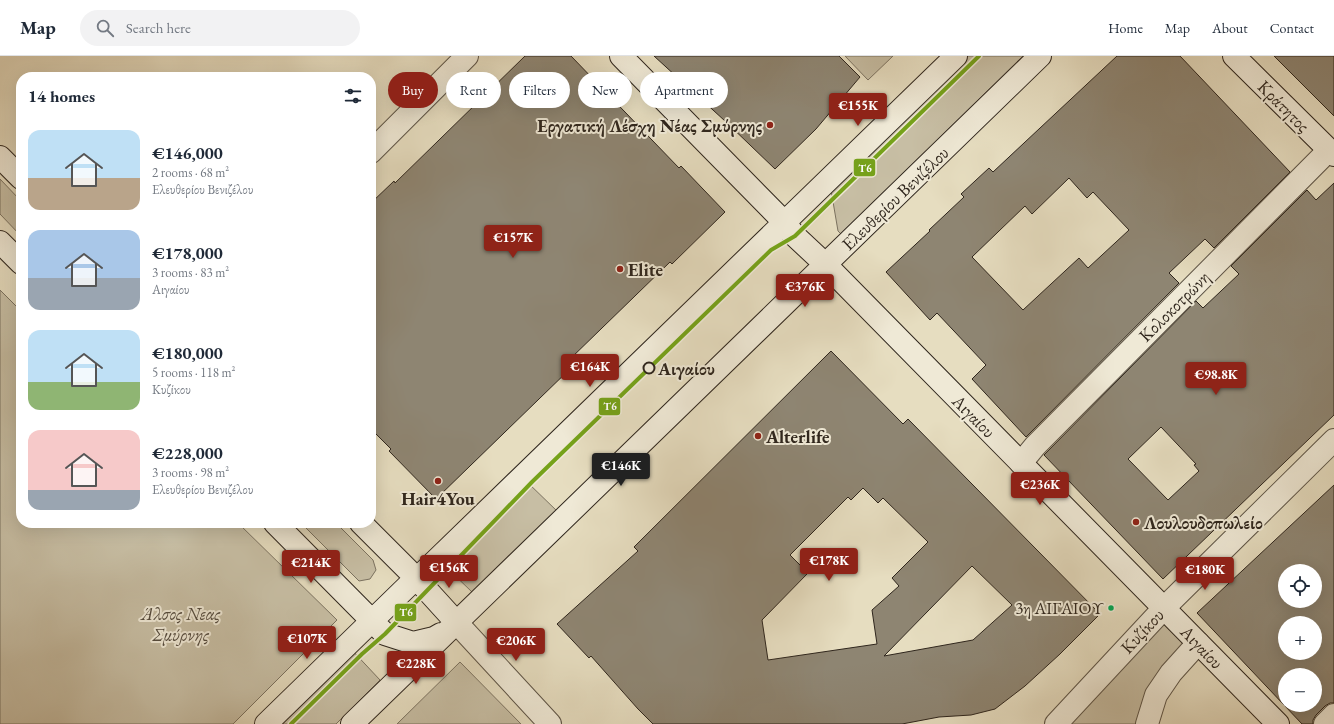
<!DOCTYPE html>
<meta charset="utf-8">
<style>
:root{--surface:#fff;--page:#f2f2f3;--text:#1f2937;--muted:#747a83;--line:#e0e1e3;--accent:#8f2418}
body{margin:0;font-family:"EB Garamond",serif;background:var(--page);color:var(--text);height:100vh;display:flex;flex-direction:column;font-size:15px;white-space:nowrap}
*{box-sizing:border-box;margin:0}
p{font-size:13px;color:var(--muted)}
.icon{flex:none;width:22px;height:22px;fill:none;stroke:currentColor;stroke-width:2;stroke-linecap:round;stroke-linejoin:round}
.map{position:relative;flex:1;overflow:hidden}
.panel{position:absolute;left:16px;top:16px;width:360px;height:456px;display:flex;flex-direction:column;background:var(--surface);border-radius:16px;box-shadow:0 4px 16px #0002}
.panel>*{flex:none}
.guide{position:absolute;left:388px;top:16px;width:380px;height:36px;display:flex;gap:8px}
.tools{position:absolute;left:1278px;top:508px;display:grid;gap:8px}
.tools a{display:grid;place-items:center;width:44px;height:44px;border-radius:50%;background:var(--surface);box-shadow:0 4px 16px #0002;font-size:20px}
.price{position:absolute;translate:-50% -34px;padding:0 9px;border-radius:4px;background:var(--accent);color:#fff;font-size:13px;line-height:26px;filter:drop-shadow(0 1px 2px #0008)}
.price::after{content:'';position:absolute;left:50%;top:24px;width:12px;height:9px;margin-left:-6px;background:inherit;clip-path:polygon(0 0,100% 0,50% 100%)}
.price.on{background:#222;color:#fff}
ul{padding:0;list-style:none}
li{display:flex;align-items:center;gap:12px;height:100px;padding:0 12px}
li span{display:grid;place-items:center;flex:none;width:112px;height:80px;border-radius:12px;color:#555}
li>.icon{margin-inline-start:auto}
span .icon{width:48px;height:48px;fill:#fffc;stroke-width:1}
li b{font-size:17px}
h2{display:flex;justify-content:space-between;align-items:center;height:48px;padding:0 12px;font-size:17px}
.pill{padding:0 14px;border-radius:18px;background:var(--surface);box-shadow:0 4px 16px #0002;font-size:14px;line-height:36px}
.pill.on{background:var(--accent);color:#fff}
header{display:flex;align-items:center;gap:24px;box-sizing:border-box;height:56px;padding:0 20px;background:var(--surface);border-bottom:1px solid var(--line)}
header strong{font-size:19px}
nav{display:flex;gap:22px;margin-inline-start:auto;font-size:14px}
.search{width:280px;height:36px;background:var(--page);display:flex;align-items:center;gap:10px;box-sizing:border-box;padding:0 14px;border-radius:22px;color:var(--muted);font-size:15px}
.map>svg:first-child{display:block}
.green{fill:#c7bea4;stroke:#7b7260}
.building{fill:#8e8572;stroke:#2f261d;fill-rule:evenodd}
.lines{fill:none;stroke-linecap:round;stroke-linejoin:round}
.street-casing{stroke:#5d5446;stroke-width:24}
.secondary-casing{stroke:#2f261d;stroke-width:24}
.street{stroke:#efe9d6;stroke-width:22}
.secondary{stroke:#efe9d6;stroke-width:22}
.tram-1-casing{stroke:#efe9d6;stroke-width:7}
.tram-1{stroke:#76a21a;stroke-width:4}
.poi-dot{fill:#8f2418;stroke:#efe9d6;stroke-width:1.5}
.stop-dot{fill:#efe9d6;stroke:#2f261d;stroke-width:2}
.bus-dot{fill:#00a651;stroke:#efe9d6;stroke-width:1.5}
.labels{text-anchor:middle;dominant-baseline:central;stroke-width:4;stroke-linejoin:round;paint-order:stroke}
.bus-label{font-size:17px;fill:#2f261d;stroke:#efe9d6;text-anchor:end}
.street-label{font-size:18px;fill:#2f261d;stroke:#efe9d6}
.poi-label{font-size:18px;font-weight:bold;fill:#2f261d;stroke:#efe9d6;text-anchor:start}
.stop-label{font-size:18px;font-weight:bold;fill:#2f261d;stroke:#efe9d6;text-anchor:start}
.park-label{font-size:18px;font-style:italic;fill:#554c3f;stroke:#efe9d6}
.line-badge{stroke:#efe9d6;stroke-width:1.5}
.badge-label{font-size:11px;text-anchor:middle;font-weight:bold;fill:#fff}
</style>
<header>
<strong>Map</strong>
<div class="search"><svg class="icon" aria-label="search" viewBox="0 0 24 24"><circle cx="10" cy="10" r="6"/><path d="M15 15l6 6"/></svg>Search here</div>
<nav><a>Home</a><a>Map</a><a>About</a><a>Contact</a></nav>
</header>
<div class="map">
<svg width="1334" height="668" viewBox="0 0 1334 668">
<rect width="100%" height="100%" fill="#e6ddc0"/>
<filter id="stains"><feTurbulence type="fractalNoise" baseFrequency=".005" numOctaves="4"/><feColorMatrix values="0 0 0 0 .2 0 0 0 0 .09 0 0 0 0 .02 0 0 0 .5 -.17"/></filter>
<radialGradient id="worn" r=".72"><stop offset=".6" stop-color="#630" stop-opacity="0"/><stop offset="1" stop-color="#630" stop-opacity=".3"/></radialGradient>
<!-- green -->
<path class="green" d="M845 0H893L868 24Z
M968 0H1023L841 178 838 175 831 134Z
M0 123 21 145V180L0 158Z
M0 234 21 255V467H238L337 564 233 668H0Z
M525 424 558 456 473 537 442 507Z
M301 467H336L373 504 376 514 370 523 359 525Z
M1164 552 1198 587 1147 668H1056Z
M350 592 380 624 336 668H274Z
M460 606 521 668H397Z"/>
<!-- building -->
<path class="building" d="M525 0H571L679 112 681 110 725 156 672 208 670 206 568 305 573 310 436 443 389 395 391 393 371 373V147L394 125 395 127Z
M654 0H839L860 21 816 73 775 113 725 65Z
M1117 0H1180L1290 116 1214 192 1205 183 1169 217 1179 227 1026 381 972 323 986 309 937 257 930 264 886 216 930 175 929 174 964 141 961 138 989 112 993 116ZM1069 122 1087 142 1093 136 1129 174 1088 212 1079 202 1023 254 972 201 1025 150 1032 158Z
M1274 0H1334V60Z
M1334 127V359L1163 523 1044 399 1196 245 1203 252 1239 218 1231 210 1307 134 1316 144ZM1161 371 1196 408 1194 409 1199 415 1168 444 1128 403Z
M831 295 903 368 908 363 1100 558 1060 598 1025 630 995 653 971 659 939 661 902 668H653L638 653 591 600 589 602 557 568 638 495 634 491ZM863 432 878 447 883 442 928 486 892 522 899 530 872 554 877 588 768 604 762 564 808 517 790 499 848 441 851 444ZM972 510 1012 549 973 584 884 600Z
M1334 429V647H1330L1325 650 1316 659 1313 664V668H1302L1197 557ZM1285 515H1315V545H1285ZM1285 567H1315V597H1285ZM1285 619H1315V649H1285Z"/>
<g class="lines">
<defs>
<path id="street" d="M371 96 467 0
M1021 407 1035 390 1329 94
M456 566 550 668
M1056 668 1164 552 1334 384
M1147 668 1156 639 1171 617 1198 587
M1325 668 1334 659"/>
<path id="secondary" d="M621 0 785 167 795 180 826 209 1278 668
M1234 0 1334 99
M0 101 21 122
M0 186 21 207
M275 467 385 578 413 587 434 582 441 578
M361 467 416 522 456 566
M266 668 416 522 424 516 956 0
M352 668 1040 0"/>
</defs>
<!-- street casing -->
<use href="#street" class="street-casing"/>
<!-- secondary casing -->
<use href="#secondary" class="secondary-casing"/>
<!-- street -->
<use href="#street" class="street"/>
<!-- secondary -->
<use href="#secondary" class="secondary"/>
<defs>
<path id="tram-1" d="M291 668 362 598 385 578 532 426 771 194 795 180 979 0"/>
</defs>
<!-- tram-1 casing -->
<use href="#tram-1" class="tram-1-casing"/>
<!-- tram-1 -->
<use href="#tram-1" class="tram-1"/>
</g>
<!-- markers -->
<g class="poi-dot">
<circle cx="770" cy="69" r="4"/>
<circle cx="620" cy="213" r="4"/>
<circle cx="758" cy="380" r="4"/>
<circle cx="438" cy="425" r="4"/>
<circle cx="1136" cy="466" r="4"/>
</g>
<circle class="stop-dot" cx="649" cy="312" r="5.5"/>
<circle class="bus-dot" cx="1111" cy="552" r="3.5"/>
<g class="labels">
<!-- bus labels -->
<g class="bus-label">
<text x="1104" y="552">3η ΑΙΓΑΙΟΥ</text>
</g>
<!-- street labels -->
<g class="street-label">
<text transform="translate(1284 50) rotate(45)">Κράτητος</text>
<text transform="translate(895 142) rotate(-44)">Ελευθερίου Βενιζέλου</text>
<text transform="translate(1174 250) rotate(-45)">Κολοκοτρώνη</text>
<text transform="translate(974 360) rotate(45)">Αιγαίου</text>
<text transform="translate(1142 575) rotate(-47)">Κυζίκου</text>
<text transform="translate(1202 591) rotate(46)">Αιγαίου</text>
</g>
<!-- poi labels -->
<g class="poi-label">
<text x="762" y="69" text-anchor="end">Εργατική Λέσχη Νέας Σμύρνης</text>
<text x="628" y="213">Elite</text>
<text x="766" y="380">Alterlife</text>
<text x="438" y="442" text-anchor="middle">Hair4You</text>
<text x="1144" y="466">Λουλουδοπωλείο</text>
</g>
<!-- stop labels -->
<g class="stop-label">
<text x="658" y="312">Αιγαίου</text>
</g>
<!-- park labels -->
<g class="park-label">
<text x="181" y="557">Άλσος Νεας<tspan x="181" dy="21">Σμύρνης</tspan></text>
</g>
</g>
<g class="line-badge">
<rect x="853" y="102" width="23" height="19" rx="4" fill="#76a21a"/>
<rect x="598" y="341" width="23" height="19" rx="4" fill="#76a21a"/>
<rect x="394" y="547" width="23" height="19" rx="4" fill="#76a21a"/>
</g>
<g class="badge-label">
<text x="865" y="116">Τ6</text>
<text x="610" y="354">Τ6</text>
<text x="406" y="560">Τ6</text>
</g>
<rect width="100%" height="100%" filter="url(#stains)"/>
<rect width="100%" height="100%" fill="url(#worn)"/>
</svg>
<div class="tools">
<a><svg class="icon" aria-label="locate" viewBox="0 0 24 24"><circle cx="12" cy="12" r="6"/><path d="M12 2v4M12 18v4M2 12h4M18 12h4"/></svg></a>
<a>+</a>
<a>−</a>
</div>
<b class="price" style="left:858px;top:71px">€155K</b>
<b class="price" style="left:513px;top:203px">€157K</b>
<b class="price" style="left:805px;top:252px">€376K</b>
<b class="price" style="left:590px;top:332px">€164K</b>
<b class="price" style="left:1216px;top:340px">€98.8K</b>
<b class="price on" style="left:621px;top:431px">€146K</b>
<b class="price" style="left:1040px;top:450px">€236K</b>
<b class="price" style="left:829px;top:526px">€178K</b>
<b class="price" style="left:311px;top:528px">€214K</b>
<b class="price" style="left:449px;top:533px">€156K</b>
<b class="price" style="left:1205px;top:535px">€180K</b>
<b class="price" style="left:307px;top:604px">€107K</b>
<b class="price" style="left:516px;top:606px">€206K</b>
<b class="price" style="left:416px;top:629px">€228K</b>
<div class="guide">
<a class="pill on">Buy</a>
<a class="pill">Rent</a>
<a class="pill">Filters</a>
<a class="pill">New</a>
<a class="pill">Apartment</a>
</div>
<section class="panel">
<h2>14 homes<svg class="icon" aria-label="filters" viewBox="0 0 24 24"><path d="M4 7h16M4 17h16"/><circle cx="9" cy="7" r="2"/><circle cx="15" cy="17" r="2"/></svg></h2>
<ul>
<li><span style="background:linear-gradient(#bfe0f5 60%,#b9a48a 0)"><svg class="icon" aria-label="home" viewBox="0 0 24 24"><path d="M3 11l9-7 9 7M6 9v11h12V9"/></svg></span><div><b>€146,000</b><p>2 rooms · 68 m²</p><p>Ελευθερίου Βενιζέλου</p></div></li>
<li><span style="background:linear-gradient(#a9c7e8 60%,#9aa5b1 0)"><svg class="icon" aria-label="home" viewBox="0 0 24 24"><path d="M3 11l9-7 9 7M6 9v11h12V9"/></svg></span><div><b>€178,000</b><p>3 rooms · 83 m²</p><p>Αιγαίου</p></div></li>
<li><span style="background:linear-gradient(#bfe0f5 65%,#8fb573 0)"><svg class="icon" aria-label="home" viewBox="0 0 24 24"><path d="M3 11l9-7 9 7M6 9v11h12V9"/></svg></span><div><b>€180,000</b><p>5 rooms · 118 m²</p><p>Κυζίκου</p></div></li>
<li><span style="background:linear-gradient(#f6c9c9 75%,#9aa5b1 0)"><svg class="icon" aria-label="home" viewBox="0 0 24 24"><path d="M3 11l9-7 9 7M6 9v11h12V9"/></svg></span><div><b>€228,000</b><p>3 rooms · 98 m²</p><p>Ελευθερίου Βενιζέλου</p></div></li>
</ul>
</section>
</div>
